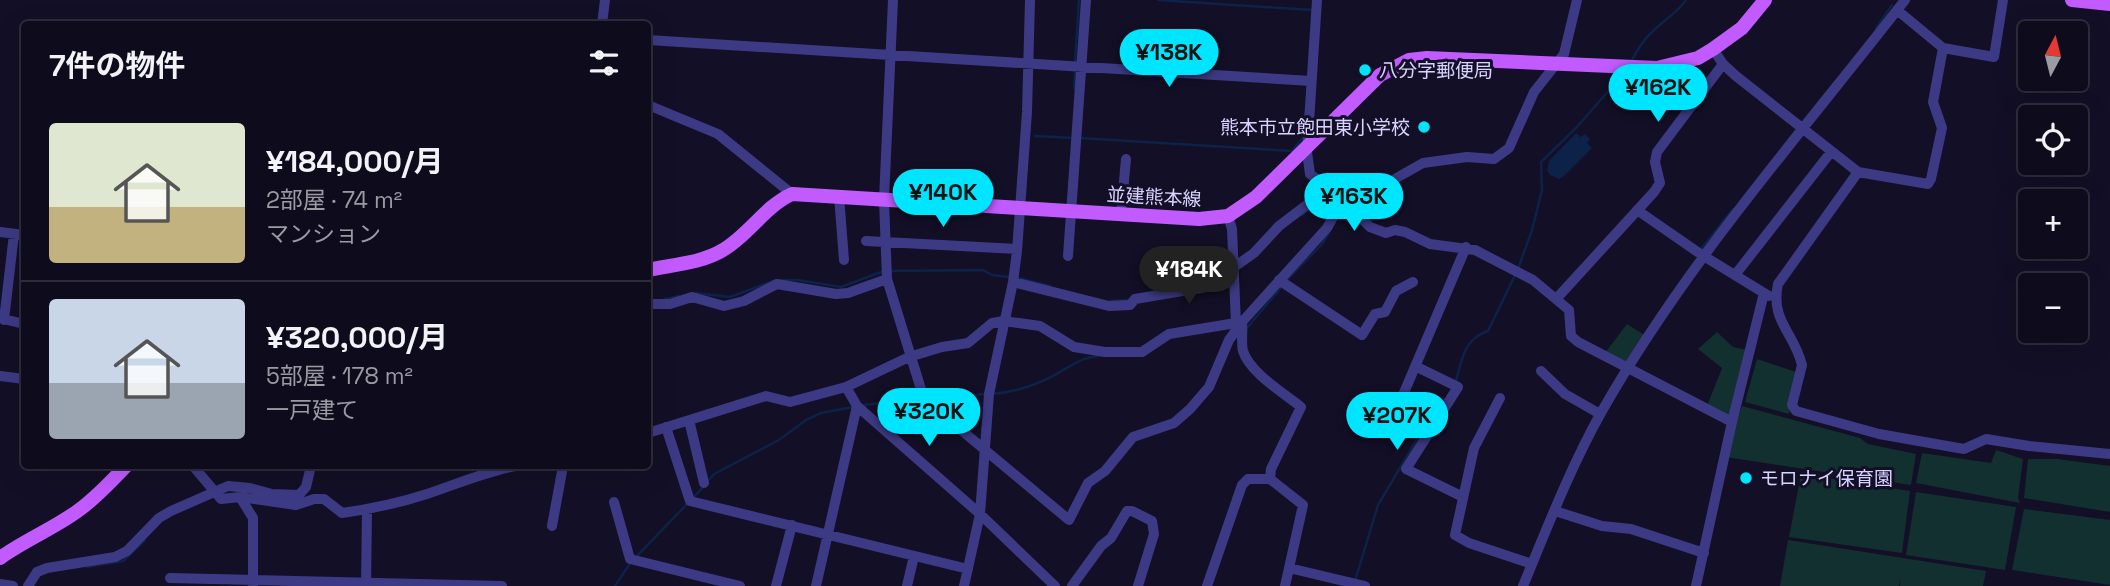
<!DOCTYPE html>
<html lang="ja">
<meta charset="utf-8">
<style>
:root{--surface:#0e0b1c;--page:#171425;--text:#f1f3f6;--muted:#9b9ba3;--line:#2e2b3b;--accent:#00e5ff}
body{margin:0;font-family:"Space Grotesk","Noto Sans JP",sans-serif;background:var(--page);color:var(--text);height:100vh;display:flex;flex-direction:column;font-size:26px;white-space:nowrap}
*{box-sizing:border-box;margin:0}
p{font-size:23px;color:var(--muted)}
.icon{flex:none;width:38px;height:38px;fill:none;stroke:currentColor;stroke-width:2;stroke-linecap:round;stroke-linejoin:round}
.map{position:relative;flex:1;overflow:hidden}
.panel{position:absolute;left:21px;top:21px;width:630px;height:448px;display:flex;flex-direction:column;background:var(--surface);border-radius:7px;box-shadow:0 7px 28px #0002,0 0 0 2px var(--line)}
.panel>*{flex:none}
.needle{width:46px;rotate:7deg}
.fabs{position:absolute;left:2018px;top:21px;display:grid;gap:14px}
.fabs a{display:grid;place-items:center;width:70px;height:70px;border-radius:7px;background:var(--surface);box-shadow:0 7px 28px #0002,0 0 0 2px var(--line);font-size:35px}
.price{position:absolute;translate:-50% -60px;padding:0 16px;border-radius:24px;background:var(--accent);color:#111;font-size:23px;line-height:46px;filter:drop-shadow(0 2px 4px #0008)}
.price::after{content:'';position:absolute;left:50%;top:42px;width:21px;height:16px;margin-left:-10px;background:inherit;clip-path:polygon(0 0,100% 0,50% 100%)}
.price.selected{background:#222;color:#fff}
ul{padding:0;list-style:none}
li{display:flex;align-items:center;gap:21px;height:175px;padding:0 28px}
li+li{border-top:2px solid var(--line)}
li span{display:grid;place-items:center;flex:none;width:196px;height:140px;border-radius:7px;color:#555}
li>.icon{margin-inline-start:auto}
span .icon{width:84px;height:84px;fill:#fffc;stroke-width:1}
li b{font-size:30px}
h2{display:flex;justify-content:space-between;align-items:center;height:84px;padding:0 28px;font-size:30px}
.map>svg:first-child{display:block}
.green{fill:#12302f}
.water{fill:#0c2248}
.lines{fill:none;stroke-linecap:round;stroke-linejoin:round}
.stream{stroke:#0c2248;stroke-width:2.5}
.minor{stroke:#3d3a85;stroke-width:10}
.major{stroke:#c25bff;stroke-width:14}
.poi-dot{fill:#00e5ff;stroke:#130f26;stroke-width:2.5}
.labels{text-anchor:middle;dominant-baseline:central;stroke-width:6;stroke-linejoin:round;paint-order:stroke}
.poi-label{font-size:19px;fill:#d9d4ff;stroke:#130f26;text-anchor:start}
.street-label{font-size:19px;fill:#d9d4ff;stroke:#130f26}
</style>
<div class="map">
<svg width="2110" height="586" viewBox="0 0 2110 586">
<rect width="100%" height="100%" fill="#130f26"/>
<!-- green -->
<path class="green" d="M1627 324 1646 336 1626 365 1605 353Z
M1717 332 1733 347 1747 350 1731 418 1707 406 1722 368 1698 349Z
M1757 359 1796 372 1789 414 1745 402Z
M1742 406 1860 438 1868 444 1916 454 1911 485 1725 457Z
M1996 450 2023 459 2018 498 2020 503 1916 483 1922 453 1991 463Z
M2028 459H2057L2110 466V512L2024 498Z
M1801 474 1910 491 1902 553 1789 537Z
M1916 492 2016 507 2005 570 1906 555Z
M2024 509 2110 520V585L2012 570Z
M1788 540 1986 571 1983 586H1900L1901 578 1899 586H1780Z"/>
<!-- water -->
<path class="water" d="M1576 133 1581 137 1585 134 1590 139 1587 143 1592 148 1564 176 1559 179 1550 175 1547 170 1549 161Z"/>
<g class="lines">
<!-- stream -->
<path class="stream" d="M1158 0 1312 10
M1876 28 1892 5
M1631 62C1637 50 1643 40 1653 31 1664 20 1677 13 1686 0
M1075 63 1079 0
M1074 88 1075 70
M1035 136 1074 138
M1080 138 1292 151 1304 136
M1302 215 1327 196
M1701 249 1733 209
M1518 269 1532 230 1542 190 1541 162 1576 128 1626 71
M891 271 983 270 992 275 1009 277
M1015 277 1050 286
M783 280H798L841 287 884 271
M1287 280 1322 244 1329 233
M1210 289 1215 288 1227 278
M696 293 730 297 776 280
M665 299 679 296
M1110 301 1128 300
M1247 328 1283 285
M1456 381C1462 359 1464 339 1488 331L1515 275
M991 394C1010 393 1027 388 1045 380 1063 372 1079 357 1099 356
M929 399 985 394
M863 405 922 399
M708 481 714 474 779 440 806 420 821 413 853 407
M694 497 704 486
M636 557 687 504
M87 567 123 561 145 540
M1355 581 1378 505 1423 429 1436 413
M615 586 631 562"/>
<!-- minor -->
<path class="minor" d="M893 0 884 200 887 279 924 399 1069 520 1088 483 1105 471 1133 437 1174 423 1190 409 1209 387 1229 340 1242 322
M1317 0 1307 152 1310 174 1333 191 1370 227 1386 233 1395 230 1405 232 1430 244 1475 250 1533 280 1569 310 1571 336 1578 342 1732 422
M1897 10 1943 48 1994 57 2003 0
M602 24 605 0
M648 40 1311 81
M1713 49 1723 64 1736 76 1858 172 1928 184 1931 179 1942 128 1933 102 1943 48
M648 105 718 134 792 194
M1858 172 1778 284C1770 321 1794 332 1802 365L1792 405 1796 411 1879 434 1964 449 1986 439 2029 446 2110 454
M1336 194 1345 189H1377L1423 163 1467 157 1494 159 1509 148 1534 92 1564 54 1577 0
M839 196 844 260
M1637 210 1702 255 1769 296
M1121 214 1126 159
M1228 216 1232 229 1236 324
M0 232 24 235
M866 241 1017 249
M1068 256 1086 0
M1735 275 1831 152
M1279 280 1362 335 1375 314 1385 312 1396 291 1413 282
M1013 282 1109 306 1130 305 1135 299 1206 287 1254 253 1279 226 1329 188
M1557 298 1654 192 1660 183 1655 162 1657 152 1723 64
M648 304H670L692 297 724 306 744 301 777 284 836 294 848 293 887 279
M0 318 24 324
M4 320 14 234
M1242 322C1243 331 1241 343 1243 351 1250 373 1284 393 1301 407L1271 469 1270 479 1303 505 1285 586
M1417 367 1458 387 1406 469 1463 497
M1541 371 1565 394 1600 414
M0 376 24 379
M846 387 857 406 980 514 1055 586
M1500 398 1474 448 1455 535 1469 543 1532 564
M1400 402 1466 247
M689 420 704 483
M666 427 690 501 968 569
M648 433 766 396 790 402 846 387 909 357 942 347 968 343 992 323 1004 321 1040 326 1074 347 1105 352H1142L1169 334 1242 322 1327 228 1343 200
M193 466 221 499 240 497 296 505 314 499H324L342 513C371 509 399 503 427 494 457 484 484 472 515 466
M240 497 253 518V585
M614 502 630 559 740 586
M1555 511 1602 526 1631 529 1704 553
M552 526 563 466
M1289 568 1365 586
M170 578 502 586
M0 584 13 586
M28 586 37 572 47 568 115 557 127 551 159 518 171 511 228 486 250 488 272 494 299 495 306 487 311 466
M366 586 367 510
M776 586 792 525
M816 586 857 406
M907 586 914 556
M964 586 980 514 989 394 1013 282 1017 251 1027 112 1030 0
M1072 586 1101 546 1111 538 1127 511H1132L1152 521 1154 534 1138 586
M1207 586 1242 485 1248 479H1270
M1523 586C1547 528 1571 466 1602 411 1687 262 1800 135 1905 0
M1696 586 1732 422 1764 293"/>
<!-- major -->
<path class="major" d="M2072 0 2110 4
M648 270C671 265 702 263 723 250 749 235 764 207 792 194L1199 219 1228 216 1256 197 1380 75 1409 60 1427 58 1657 68 1698 58 1713 49 1742 28 1765 0
M0 558C25 540 55 528 79 510 97 497 111 481 126 466"/>
</g>
<!-- markers -->
<g class="poi-dot">
<circle cx="1365" cy="70" r="7"/>
<circle cx="1424" cy="127" r="7"/>
<circle cx="1746" cy="478" r="7"/>
</g>
<g class="labels">
<!-- poi labels -->
<g class="poi-label">
<text x="1379" y="70">八分字郵便局</text>
<text x="1410" y="127" text-anchor="end">熊本市立飽田東小学校</text>
<text x="1760" y="478">モロナイ保育園</text>
</g>
<!-- street labels -->
<g class="street-label">
<text transform="translate(1154 197) rotate(3)">並建熊本線</text>
</g>
</g>
</svg>
<div class="fabs">
<a><svg class="needle" viewBox="-14 -14 28 28"><path d="M0-13l5 13h-10z" fill="#e53935"/><path d="M0 13l5-13h-10z" fill="#9b9ba3"/></svg></a>
<a><svg class="icon" aria-label="locate" viewBox="0 0 24 24"><circle cx="12" cy="12" r="6"/><path d="M12 2v4M12 18v4M2 12h4M18 12h4"/></svg></a>
<a>+</a>
<a>−</a>
</div>
<b class="price" style="left:1169px;top:89px">¥138K</b>
<b class="price" style="left:1658px;top:124px">¥162K</b>
<b class="price" style="left:943px;top:229px">¥140K</b>
<b class="price" style="left:1354px;top:233px">¥163K</b>
<b class="price selected" style="left:1189px;top:306px">¥184K</b>
<b class="price" style="left:929px;top:448px">¥320K</b>
<b class="price" style="left:1397px;top:452px">¥207K</b>
<section class="panel">
<h2>7件の物件<svg class="icon" aria-label="filters" viewBox="0 0 24 24"><path d="M4 7h16M4 17h16"/><circle cx="9" cy="7" r="2"/><circle cx="15" cy="17" r="2"/></svg></h2>
<ul>
<li><span style="background:linear-gradient(#dfe7d0 60%,#c2b280 0)"><svg class="icon" aria-label="home" viewBox="0 0 24 24"><path d="M3 11l9-7 9 7M6 9v11h12V9"/></svg></span><div><b>¥184,000/月</b><p>2部屋 · 74 m²</p><p>マンション</p></div></li>
<li><span style="background:linear-gradient(#c9d6e8 60%,#9aa5b1 0)"><svg class="icon" aria-label="home" viewBox="0 0 24 24"><path d="M3 11l9-7 9 7M6 9v11h12V9"/></svg></span><div><b>¥320,000/月</b><p>5部屋 · 178 m²</p><p>一戸建て</p></div></li>
</ul>
</section>
</div>
